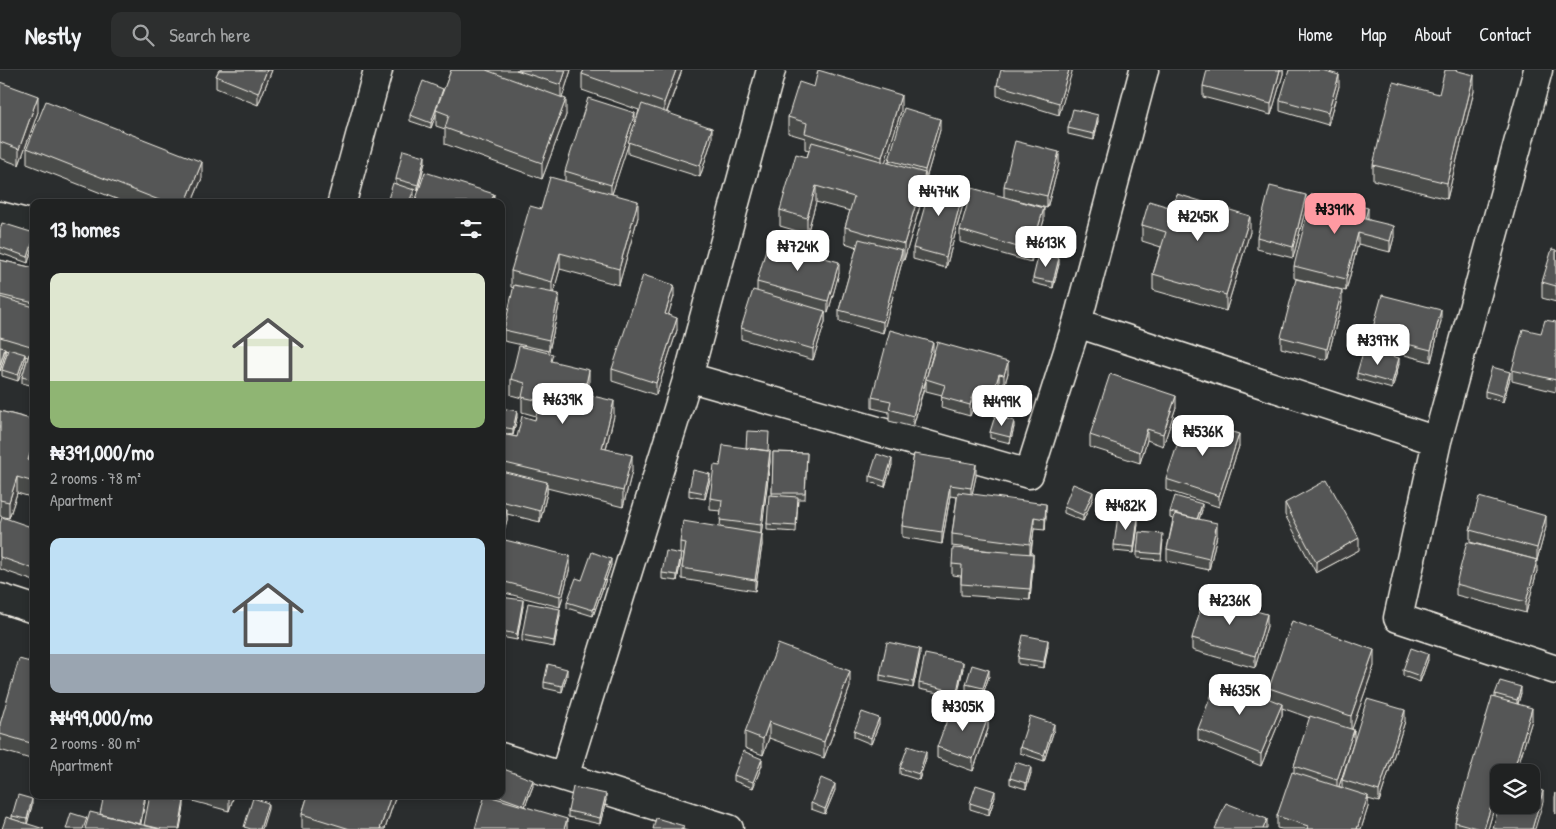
<!DOCTYPE html>
<meta charset="utf-8">
<style>
:root{--surface:#202222;--page:#2d2f2f;--text:#f1f3f6;--muted:#a2a4a5;--line:#3d3f40;--accent:#ff9aa2}
body{margin:0;font-family:"Patrick Hand",sans-serif;background:var(--page);color:var(--text);height:100vh;display:flex;flex-direction:column;font-size:19px;white-space:nowrap}
*{box-sizing:border-box;margin:0}
p{font-size:16px;color:var(--muted)}
.icon{flex:none;width:28px;height:28px;fill:none;stroke:currentColor;stroke-width:2;stroke-linecap:round;stroke-linejoin:round}
.map{position:relative;flex:1;overflow:hidden}
.details{position:absolute;left:30px;top:129px;width:475px;height:600px;display:flex;flex-direction:column;background:var(--surface);border-radius:10px;box-shadow:0 2px 8px #0003,0 0 0 1px var(--line)}
.details>*{flex:none}
.fabs{position:absolute;left:1490px;top:694px;display:grid;gap:10px}
.fabs a{display:grid;place-items:center;width:50px;height:50px;border-radius:10px;background:var(--surface);box-shadow:0 2px 8px #0003,0 0 0 1px var(--line);font-size:25px}
.price{position:absolute;translate:-50% -42px;padding:0 11px;border-radius:10px;background:#fff;color:#222;font-size:16px;line-height:32px;filter:drop-shadow(0 1px 2px #0008)}
.price::after{content:'';position:absolute;left:50%;top:30px;width:15px;height:11px;margin-left:-8px;background:inherit;clip-path:polygon(0 0,100% 0,50% 100%)}
.price.active{background:var(--accent);color:#111}
ul{padding:0;list-style:none}
li{display:grid;align-content:center;gap:10px;height:265px;padding:0 20px}
li span{display:grid;place-items:center;height:155px;border-radius:10px;color:#555}
li>.icon{margin-inline-start:auto}
span .icon{width:90px;height:90px;fill:#fffc;stroke-width:1}
li b{font-size:21px}
h2{display:flex;justify-content:space-between;align-items:center;height:60px;padding:0 20px;font-size:21px}
header{display:flex;align-items:center;gap:30px;box-sizing:border-box;height:70px;padding:0 25px;background:var(--surface);border-bottom:1px solid var(--line)}
header strong{font-size:24px}
nav{display:flex;gap:28px;margin-inline-start:auto;font-size:18px}
.search{width:350px;height:45px;background:var(--page);display:flex;align-items:center;gap:12px;box-sizing:border-box;padding:0 18px;border-radius:10px;color:var(--muted);font-size:19px}
.map>svg:first-child{display:block}
.lines{fill:none;stroke-linecap:round;stroke-linejoin:round}
.minor-casing{stroke:#f4f1e8;stroke-width:31}
.minor{stroke:#2a2d2e;stroke-width:28}
.wall{fill:#494b4a;stroke:#f4f1e8}
.shaded-wall{fill:#3c3d3c;stroke:#f4f1e8}
.building{fill:#555756;stroke:#f4f1e8}
</style>
<header>
<strong>Nestly</strong>
<div class="search"><svg class="icon" aria-label="search" viewBox="0 0 24 24"><circle cx="10" cy="10" r="6"/><path d="M15 15l6 6"/></svg>Search here</div>
<nav><a>Home</a><a>Map</a><a>About</a><a>Contact</a></nav>
</header>
<div class="map">
<svg width="1556" height="759" viewBox="0 0 1556 759">
<rect width="100%" height="100%" fill="#2a2d2e"/>
<filter id="ink" filterUnits="userSpaceOnUse"><feTurbulence type="fractalNoise" baseFrequency=".02" numOctaves="2"/><feDisplacementMap in="SourceGraphic" scale="10" xChannelSelector="R" yChannelSelector="G"/><feConvolveMatrix kernelMatrix="1 2 1 2 8 2 1 2 1" color-interpolation-filters="sRGB"/></filter>
<g filter="url(#ink)">
<g class="lines">
<defs>
<path id="minor" d="M1538 0 1437 371 1398 548 1556 600
M342 132 378 0
M0 146 34 155
M1077 253 1144 0
M688 307 1029 404 1077 253 1437 371
M0 528 34 539
M501 687 729 759
M564 707 688 307 771 0"/>
</defs>
<!-- minor casing -->
<use href="#minor" class="minor-casing"/>
<!-- minor -->
<use href="#minor" class="minor"/>
</g>
<!-- wall -->
<path class="wall" d="M219 0H272L258 35 216 18V6Z
M451 0H571L562 28 566 45 542 109 445 74V59L436 56V44L431 58 410 51V45L443 22Z
M584 0H682L667 42 712 69 700 107 628 84V74L612 124 638 147 619 215 560 199 553 223 559 236 549 281 504 271V260L514 218 511 217V201L541 139 565 111V101L635 54 639 40 582 20V4Z
M1072 0 1059 45 997 26V15Z
M1283 0V4L1271 45 1203 27V16Z
M0 12 38 42 19 95 0 88Z
M1339 16 1328 55 1280 41V30Z
M1474 21 1447 129 1373 110V95L1439 24Z
M901 41 885 92 889 93V90L940 60 925 112V119L904 190 902 189V192L883 263 839 251V240L857 177 845 173V157L850 141 816 132 807 164 780 156V140L807 87 809 80 805 79V68L788 63V47Z
M1098 51 1094 70 1068 64V58Z
M27 78 202 108 192 132H124L27 94Z
M425 92 418 120 412 119 414 126 396 114V109Z
M1059 94 1047 138 1012 129 1044 150 1031 192 960 172V160L1004 127V116Z
M965 127 946 198 913 189V178Z
M1306 137 1293 188 1257 179V167Z
M1368 149 1394 167 1390 182 1358 174 1346 221 1294 208V196Z
M1142 155 1250 162 1226 241 1153 220V204L1161 177 1142 171Z
M0 160 34 163 28 193 0 183Z
M1556 180V232L1542 228V212Z
M0 190 34 198V316L22 313V307L28 287 25 286V290L18 311 2 306V300L8 281 5 280V284L0 301Z
M1059 194 1053 218 1033 213V208Z
M839 203 828 243 825 242V252L813 290 741 269V258L757 221V212Z
M674 226 668 245 677 260 656 325 612 311V299Z
M1342 232 1327 290 1281 278V267Z
M1441 251 1431 292 1371 276V265Z
M1556 252V322L1512 311V300L1541 263Z
M933 283 1008 303 1004 317 999 315 992 340 974 335 970 346 941 338 942 325 926 321V311L913 357 889 351V342L872 338V327Z
M553 292 589 316 587 324 614 346 606 379 632 401 623 437 547 418V423L540 452 507 444V450L501 471V364L517 367 535 350 536 346 522 342V328L511 325V309Z
M1399 294 1392 319 1357 309V303Z
M1510 308 1503 332 1485 327V321Z
M1176 337 1163 376 1147 370 1140 393 1090 377V365Z
M501 338 517 347 513 365 501 363Z
M0 341 34 350V388L33 391 34 392V428L17 423 9 448 0 446Z
M1014 357 1010 373 990 368V362Z
M1239 376 1219 437 1166 420V409Z
M769 381 770 392 761 464 762 475 755 521 682 509V498L684 484H681V490L677 511 662 509V503L680 483V472L720 457 721 441 710 440V428L720 396Z
M773 382 807 383 805 429H798L796 462 767 460V454L772 425Z
M914 384 976 406 972 424 1046 445 1045 460 1034 459 1031 484 1033 495 1030 530 961 525V506L952 505V494L992 481 952 476V464L957 427 950 426 942 474 902 467V456Z
M892 395 885 417 870 412V406Z
M710 410 705 429 689 426V420Z
M1093 428 1083 451 1064 443V437Z
M1285 433 1359 480 1316 503 1285 445Z
M1202 440 1199 449 1217 465 1209 500 1167 491V479L1173 449 1170 448V442Z
M0 454 34 458V511L0 499Z
M1138 454 1134 483 1114 481V475Z
M1546 457 1537 490 1470 472V460Z
M1163 470 1161 490 1137 488V482Z
M501 485 570 497 560 537 501 522Z
M611 495 593 546 567 538V532L582 510Z
M1537 501 1526 543 1456 525V514Z
M501 527 523 536 517 570 501 567Z
M560 545 554 577 522 571V565Z
M1267 556 1255 598 1192 580V568Z
M1048 576 1044 598 1018 594V588Z
M920 585 913 618 880 611V605Z
M1428 590 1420 612 1403 606V600Z
M34 593V690L0 680V654Z
M1374 596 1352 659 1354 671 1339 716 1342 718V710L1405 651 1379 732 1368 729V737L1361 759H1282L1277 758V746L1294 702V696L1310 648 1282 638V645L1261 696 1198 670V659L1269 629V618Z
M963 598 957 627 919 619V613Z
M567 605 562 622 544 618V612Z
M989 606 983 624 966 620V614Z
M850 617 824 688 769 668 763 685 745 678V662Z
M1521 623 1518 634 1532 650 1516 702H1499V721L1488 759H1455V752L1495 627V624Z
M879 654 871 674 854 667V661Z
M988 659 973 701 937 688V677Z
M1054 660 1044 691 1020 683V677Z
M926 688 919 710 900 704V698Z
M762 695 753 718 734 711V705Z
M1031 703 1026 719 1010 714V708Z
M533 716 525 737 567 759 480 725H501Z
M835 720 825 744 811 739V733Z
M1556 723V744L1555 743V727Z
M171 725H234L229 741Z
M308 725H396L385 759H302V744Z
M995 727 989 745 970 739V733Z
M606 730 600 754 568 747V741Z
M32 735 27 754 12 749V746Z"/>
<!-- shaded-wall -->
<path class="shaded-wall" d="M267 0H272L258 35V23Z
M566 0H571L561 31V15Z
M676 0H682L664 49V33Z
M1069 0H1072V2L1059 45V33Z
M1280 0H1283V4L1271 45V34Z
M1339 5V16L1328 55V43Z
M1474 5V21L1447 129V113Z
M443 19V25L436 40V44L431 58V53Z
M901 25V41L882 103V87Z
M38 26V42L19 95V79Z
M566 29V45L542 109V93Z
M635 43V54L611 127V115Z
M1098 45V51L1094 70V64Z
M940 49V60L925 112V100Z
M712 58V69L700 107V96Z
M1059 82V94L1047 138V126Z
M425 86V92L418 120V115Z
M202 92V108L192 132H186Z
M925 103V119L904 190V174Z
M965 115V127L946 198V187Z
M816 116V132L807 164V148Z
M414 120V126L411 132H409Z
M494 124V132H491Z
M1306 125V137L1293 188V177Z
M638 131V147L619 215V199Z
M1044 138V150L1031 192V181Z
M1368 138V149H1365Z
M1250 146V162L1226 241V225Z
M1394 156V167L1390 182V171Z
M1358 163V174L1346 221V209Z
M34 168V174L28 193V187Z
M902 180V192L883 263V252Z
M560 183V199L552 228V212Z
M1059 188V194L1053 218V212Z
M839 192V203L828 243V231Z
M674 215V226L665 256V244Z
M1342 220V232L1327 290V279Z
M559 224V236L549 281V270Z
M1441 240V251L1431 292V280Z
M825 241V252L813 290V279Z
M677 248V260L656 325V313Z
M933 272V283L913 357V346Z
M5 278V284L0 301V295Z
M25 284V290L18 311V305Z
M1399 288V294L1392 319V313Z
M1008 292V303L1004 317V305Z
M589 300V316L584 339V324Z
M1510 302V308L1503 332V326Z
M999 304V315L992 340V328Z
M974 323V335L970 346V335Z
M1176 326V337L1163 376V364Z
M614 331V346L602 394V378Z
M517 341V347L513 365V359Z
M1014 351V357L1010 373V367Z
M1147 359V370L1140 393V382Z
M1239 364V376L1219 437V426Z
M34 372V388L28 406V390Z
M770 381V392L761 467V455Z
M632 385V401L623 437V421Z
M892 389V395L885 417V411Z
M976 394V406L971 429V418Z
M710 404V410L705 429V423Z
M17 407V423L9 448V432Z
M547 412V423L540 452V441Z
M950 415V426L942 474V462Z
M1093 422V428L1083 451V445Z
M1046 434V445L1045 460V449Z
M1202 434V440L1197 456V450Z
M507 439V450L501 471V460Z
M1546 446V457L1537 490V478Z
M1034 447V459L1030 486V474Z
M1138 448V454L1134 483V477Z
M1217 453V465L1209 500V489Z
M762 464V475L755 521V510Z
M1359 468V480L1316 503V492Z
M681 484V490L677 511V505Z
M1033 484V495L1030 530V519Z
M570 486V497L560 537V526Z
M611 489V495L593 546V540Z
M1537 490V501L1526 543V532Z
M523 530V536L517 570V564Z
M560 539V545L554 577V571Z
M1267 544V556L1255 598V586Z
M1048 570V576L1044 598V592Z
M920 579V585L913 618V612Z
M1374 580V596L1351 662V646Z
M1428 584V590L1420 612V606Z
M963 592V598L957 627V622Z
M567 599V605L562 622V616Z
M989 600V606L983 624V618Z
M850 601V617L824 688V672Z
M1521 617V623L1517 636V630Z
M1282 634V645L1261 696V684Z
M1532 638V650L1516 702H1513Z
M1405 640V651L1379 732V721Z
M988 647V659L973 701V689Z
M879 648V654L871 674V668Z
M769 652V668L763 685V669Z
M1054 654V660L1044 691V685Z
M1354 660V671L1337 722V710Z
M926 682V688L919 710V704Z
M762 689V695L753 718V712Z
M1031 697V703L1026 719V713Z
M533 710V716L523 741V735Z
M1499 710V721L1488 759H1484Z
M835 714V720L825 744V739Z
M995 721V727L989 745V739Z
M1543 721V732L1535 759H1532Z
M606 724V730L600 754V748Z
M229 725H234L229 741Z
M391 725H396L385 759H380Z
M145 726V732L140 759 139 756Z
M1368 726V737L1361 759H1357Z
M32 729V735L27 755V749Z
M184 731V737L180 759H179Z
M268 733V739L262 759H260Z
M567 749V759H564Z
M1267 749V759H1263Z"/>
<!-- building -->
<path class="building" d="M219 0H267L258 23 216 6Z
M451 0H486L566 29 542 93 445 58 449 45 436 40Z
M516 0H566L561 15Z
M584 0H676L664 33 582 4Z
M818 0 901 25 882 87 805 63 807 53 788 47 799 12 814 17Z
M1001 0H1069L1059 33 997 15Z
M1207 0H1280L1271 34 1203 16Z
M1289 0H1322L1339 5 1328 43 1280 30Z
M1445 0H1454L1474 5 1447 113 1373 95 1393 12 1439 24Z
M423 11 443 19 431 53 410 45Z
M0 12 38 26 19 79 0 72Z
M588 28 635 43 611 115 565 101Z
M46 31 202 92 186 132H164L27 78Z
M642 34 712 58 700 96 628 72Z
M904 38 940 49 925 100 889 90Z
M1073 39 1098 45 1094 64 1068 58Z
M1015 71 1059 82 1047 126 1004 116Z
M812 72 925 103 904 174 845 157 854 127 816 116 807 148 780 140 796 84 807 87Z
M403 80 425 86 418 115 396 109Z
M425 102 494 124 491 132H415Z
M550 107 638 131 619 199 560 183 552 212 511 201 530 136 541 139Z
M933 107 965 115 946 187 913 178Z
M393 113 414 120 409 132H387Z
M1270 116 1306 125 1293 177 1257 167Z
M972 118 1044 138 1031 181 960 160Z
M1177 124 1250 146 1226 225 1153 204 1166 162 1142 155 1149 131 1172 138Z
M1312 124 1368 138 1365 149 1394 156 1390 171 1358 163 1346 209 1294 196Z
M2 153 34 163V168L28 187 0 177V160Z
M859 169 902 180 883 252 839 240Z
M768 172 839 192 828 231 757 212Z
M1552 179 1556 180V216L1542 212Z
M1039 183 1059 188 1053 212 1033 208Z
M0 190 34 198V233L0 225Z
M643 205 674 215 665 244 677 248 656 313 612 299Z
M1296 209 1342 220 1327 279 1281 267Z
M514 215 559 224 549 270 504 260Z
M753 220 825 241 813 279 741 258Z
M1382 225 1441 240 1431 280 1371 265Z
M0 227 34 237V277L0 267Z
M1545 250 1556 252V310L1512 300 1523 259 1541 263Z
M890 260 933 272 913 346 889 339 891 331 872 327Z
M937 272 1008 292 1004 305 999 304 992 328 974 323 970 335 941 327 945 315 926 309Z
M519 276 553 284 551 291 589 300 584 324 614 331 602 378 632 385 623 421 501 392V364L517 367 522 346 535 350 540 331 522 327 525 313 511 309Z
M0 277 5 278 0 295Z
M8 279 25 284 18 305 2 300Z
M1364 279 1399 288 1392 313 1357 303Z
M29 284 34 286V310L22 307Z
M1492 297 1510 302 1503 326 1485 321Z
M1110 304 1176 326 1163 364 1147 359 1140 382 1090 365Z
M501 338 517 341 513 359 501 357Z
M0 341 34 350V372L28 390 34 392V412L17 407 9 432 0 430Z
M995 346 1014 351 1010 367 990 362Z
M1186 348 1239 364 1219 426 1166 409Z
M747 361 769 362 768 381 746 378Z
M723 375 770 381 761 455 720 450 722 430 710 428 714 395 720 396Z
M773 382 807 383 805 423H772Z
M877 384 892 389 885 411 870 406Z
M914 384 976 394 971 418 950 415 942 462 902 456Z
M693 400 710 404 705 423 689 420Z
M501 401 547 412 540 441 501 431Z
M1327 410 1359 468 1316 492 1285 433Z
M1073 414 1093 422 1083 445 1064 437Z
M958 422 1046 434 1045 449 1034 447 1030 474 952 464Z
M769 425 798 427 796 456 767 454Z
M1175 426 1202 434 1197 449 1170 442Z
M1479 427 1546 446 1537 478 1470 460Z
M501 437 507 439 501 460Z
M1175 444 1217 453 1209 489 1167 479Z
M1118 445 1138 448 1134 477 1114 475Z
M2 447 34 458V499L0 487V454Z
M683 451 762 464 755 510 682 498 686 473 680 472Z
M1139 462 1163 464 1161 484 1137 482Z
M505 470 570 486 560 526 501 511V485Z
M1467 472 1537 490 1526 532 1456 514Z
M953 478 1033 484 1030 519 961 514 962 495 952 494Z
M666 481 681 484 677 505 662 503Z
M592 482 611 489 593 540 567 532 576 508 582 510Z
M501 527 523 530 517 564 501 561Z
M1204 527 1267 544 1255 586 1192 568Z
M528 533 560 539 554 571 522 565Z
M1292 551 1374 580 1351 646 1269 618Z
M1023 565 1048 570 1044 592 1018 588Z
M887 572 920 579 913 612 880 605Z
M778 574 850 601 824 672 769 652 763 669 745 662Z
M1411 578 1428 584 1420 606 1403 600Z
M925 584 963 592 957 622 919 613Z
M19 589 34 593V674L0 664V654Z
M548 594 567 599 562 616 544 612Z
M972 595 989 600 983 618 966 614Z
M1218 608 1282 634 1261 684 1198 659Z
M1500 611 1521 617 1517 630 1495 624Z
M1492 627 1532 638 1513 702 1502 700 1501 702H1499V710L1484 759H1480L1455 752Z
M1367 629 1405 640 1379 721 1342 710Z
M953 634 988 647 973 689 937 677Z
M862 642 879 648 871 668 854 661Z
M1030 646 1054 654 1044 685 1020 677Z
M1310 646 1354 660 1337 710 1294 696Z
M908 676 926 682 919 704 900 698Z
M743 681 762 689 753 712 734 705Z
M1015 692 1031 697 1026 713 1010 708Z
M501 698 533 710 523 735 495 725H501Z
M1292 702 1368 726 1357 759H1307L1308 756 1277 746Z
M821 708 835 714 825 739 811 733Z
M976 715 995 721 989 739 970 733Z
M573 717 606 724 600 748 568 741Z
M1531 717 1543 721 1532 759H1498L1493 758 1499 735H1531Z
M18 725 32 729 27 749 12 746Z
M104 725H138L145 726 140 754 100 744Z
M150 725 184 731 179 759H162L144 755Z
M308 725H391L380 759H350L302 744Z
M485 725 567 749 564 759H475Z
M253 728 268 733 260 759H251L244 757Z
M1226 733 1267 749 1263 759H1215Z
M90 742 159 759H85Z
M71 743 87 748 83 759H66Z
M6 747 44 759H2Z
M656 748 684 756 683 759H653Z"/>
</g>
</svg>
<div class="fabs">
<a><svg class="icon" aria-label="layers" viewBox="0 0 24 24"><path d="M12 4l9 5-9 5-9-5zM3 14l9 5 9-5"/></svg></a>
</div>
<b class="price" style="left:939px;top:147px">₦474K</b>
<b class="price active" style="left:1335px;top:165px">₦391K</b>
<b class="price" style="left:1198px;top:172px">₦245K</b>
<b class="price" style="left:1046px;top:198px">₦613K</b>
<b class="price" style="left:798px;top:202px">₦724K</b>
<b class="price" style="left:1378px;top:296px">₦397K</b>
<b class="price" style="left:563px;top:355px">₦639K</b>
<b class="price" style="left:1002px;top:357px">₦499K</b>
<b class="price" style="left:1203px;top:387px">₦536K</b>
<b class="price" style="left:1126px;top:461px">₦482K</b>
<b class="price" style="left:1230px;top:556px">₦236K</b>
<b class="price" style="left:1240px;top:646px">₦635K</b>
<b class="price" style="left:963px;top:662px">₦305K</b>
<section class="details">
<h2>13 homes<svg class="icon" aria-label="filters" viewBox="0 0 24 24"><path d="M4 7h16M4 17h16"/><circle cx="9" cy="7" r="2"/><circle cx="15" cy="17" r="2"/></svg></h2>
<ul>
<li><span style="background:linear-gradient(#dfe7d0 70%,#8fb573 0)"><svg class="icon" aria-label="home" viewBox="0 0 24 24"><path d="M3 11l9-7 9 7M6 9v11h12V9"/></svg></span><div><b>₦391,000/mo</b><p>2 rooms · 78 m²</p><p>Apartment</p></div></li>
<li><span style="background:linear-gradient(#bfe0f5 75%,#9aa5b1 0)"><svg class="icon" aria-label="home" viewBox="0 0 24 24"><path d="M3 11l9-7 9 7M6 9v11h12V9"/></svg></span><div><b>₦499,000/mo</b><p>2 rooms · 80 m²</p><p>Apartment</p></div></li>
</ul>
</section>
</div>
